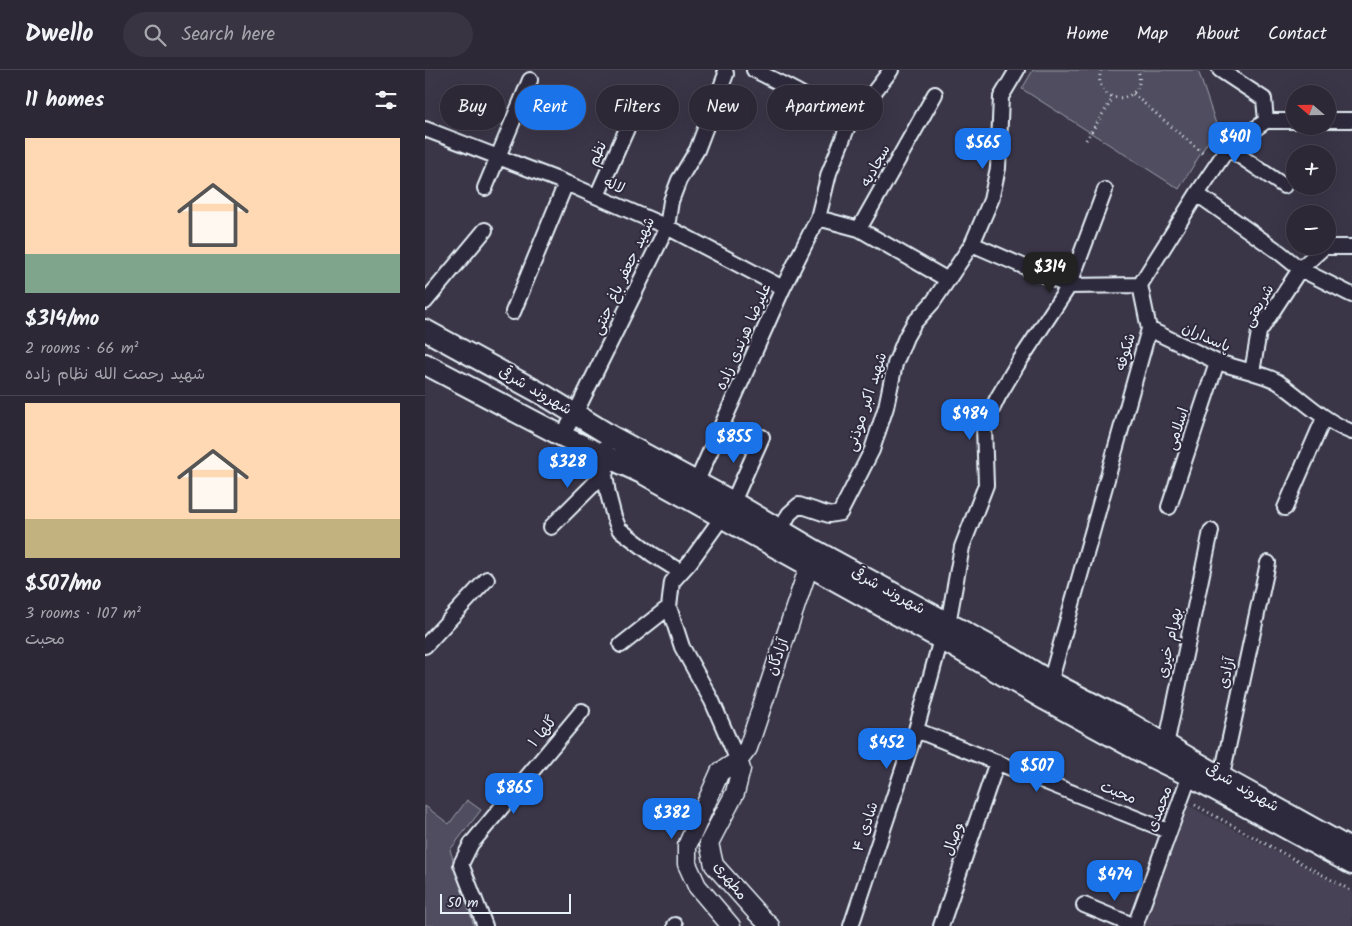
<!DOCTYPE html>
<meta charset="utf-8">
<style>
:root{--surface:#2c2836;--page:#383442;--text:#f1f3f6;--muted:#a6a6ad;--line:#484451;--accent:#1a73e8}
body{margin:0;font-family:Kalam,"Playpen Sans Arabic",sans-serif;background:var(--page);color:var(--text);height:100vh;display:flex;flex-direction:column;font-size:19px;white-space:nowrap}
*{box-sizing:border-box;margin:0}
p{font-size:16px;color:var(--muted)}
.icon{flex:none;width:28px;height:28px;fill:none;stroke:currentColor;stroke-width:2;stroke-linecap:round;stroke-linejoin:round}
.map{position:relative;flex:1;overflow:hidden}
.side{display:flex;flex-direction:column;background:var(--surface);width:425px}
.side>*{flex:none}
.banner{position:absolute;left:15px;top:15px;width:475px;height:45px;display:flex;gap:10px}
.needle{width:32px;rotate:290deg}
.controls{position:absolute;left:861px;top:15px;display:grid;gap:10px}
.controls a{display:grid;place-items:center;width:50px;height:50px;border-radius:50%;background:var(--surface);box-shadow:0 5px 20px #0002,0 0 0 1px var(--line);font-size:25px}
.scale{position:absolute;left:15px;bottom:12px;width:131px;box-sizing:border-box;padding-left:5px;border:2px solid #e8f1f8;border-top:0;font-size:14px;line-height:18px;white-space:nowrap;color:#e8f1f8;-webkit-text-stroke:4px #2f2a3d;paint-order:stroke}
.price{position:absolute;translate:-50% -42px;padding:0 11px;border-radius:10px;background:var(--accent);color:#fff;font-size:16px;line-height:32px;filter:drop-shadow(0 1px 2px #0008)}
.price::after{content:'';position:absolute;left:50%;top:30px;width:15px;height:11px;margin-left:-8px;background:inherit;clip-path:polygon(0 0,100% 0,50% 100%)}
.price.selected{background:#222;color:#fff}
ul{padding:0;list-style:none}
li{display:grid;align-content:center;gap:10px;height:265px;padding:0 25px}
li+li{border-top:1px solid var(--line)}
li span{display:grid;place-items:center;height:155px;border-radius:0px;color:#555}
li>.icon{margin-inline-start:auto}
span .icon{width:90px;height:90px;fill:#fffc;stroke-width:1}
li b{font-size:21px}
h2{display:flex;justify-content:space-between;align-items:center;height:60px;padding:0 25px;font-size:21px}
.chip{padding:0 18px;border-radius:22px;background:var(--surface);box-shadow:0 5px 20px #0002,0 0 0 1px var(--line);font-size:18px;line-height:45px}
.chip.selected{background:var(--accent);color:#fff}
header{display:flex;align-items:center;gap:30px;box-sizing:border-box;height:70px;padding:0 25px;background:var(--surface);border-bottom:1px solid var(--line)}
header strong{font-size:24px}
nav{display:flex;gap:28px;margin-inline-start:auto;font-size:18px}
.search{width:350px;height:45px;background:var(--page);display:flex;align-items:center;gap:12px;box-sizing:border-box;padding:0 18px;border-radius:28px;color:var(--muted);font-size:19px}
main{display:flex;flex:1;min-height:0}
.map>svg:first-child{display:block}
.built{fill:#464354}
.green{fill:#504e5f;stroke:#9ca0ac}
.lines{fill:none;stroke-linecap:round;stroke-linejoin:round}
.minor-casing{stroke:#e8f1f8;stroke-width:18}
.tertiary-casing{stroke:#e8f1f8;stroke-width:21}
.secondary-casing{stroke:#e8f1f8;stroke-width:24}
.path{stroke:#e8f1f8;stroke-width:3;stroke-dasharray:1 4;stroke-linecap:butt}
.minor{stroke:#2f2a3d;stroke-width:14}
.tertiary{stroke:#2f2a3d;stroke-width:18}
.secondary{stroke:#2f2a3d;stroke-width:20}
.labels{text-anchor:middle;dominant-baseline:central;stroke-width:4;stroke-linejoin:round;paint-order:stroke}
.street-label{font-size:15px;fill:#e8f1f8;stroke:#2f2a3d}
</style>
<header>
<strong>Dwello</strong>
<div class="search"><svg class="icon" aria-label="search" viewBox="0 0 24 24"><circle cx="10" cy="10" r="6"/><path d="M15 15l6 6"/></svg>Search here</div>
<nav><a>Home</a><a>Map</a><a>About</a><a>Contact</a></nav>
</header>
<main>
<section class="side">
<h2>11 homes<svg class="icon" aria-label="filters" viewBox="0 0 24 24"><path d="M4 7h16M4 17h16"/><circle cx="9" cy="7" r="2"/><circle cx="15" cy="17" r="2"/></svg></h2>
<ul>
<li><span style="background:linear-gradient(#ffd9b3 75%,#7fa58c 0)"><svg class="icon" aria-label="home" viewBox="0 0 24 24"><path d="M3 11l9-7 9 7M6 9v11h12V9"/></svg></span><div><b>$314/mo</b><p>2 rooms · 66 m²</p><p>شهید رحمت الله نظام زاده</p></div></li>
<li><span style="background:linear-gradient(#ffd9b3 75%,#c2b280 0)"><svg class="icon" aria-label="home" viewBox="0 0 24 24"><path d="M3 11l9-7 9 7M6 9v11h12V9"/></svg></span><div><b>$507/mo</b><p>3 rooms · 107 m²</p><p>محبت</p></div></li>
</ul>
</section>
<div class="map">
<svg width="927" height="856" viewBox="0 0 927 856">
<rect width="100%" height="100%" fill="#3a3648"/>
<filter id="ink" filterUnits="userSpaceOnUse"><feTurbulence type="fractalNoise" baseFrequency=".02" numOctaves="2"/><feDisplacementMap in="SourceGraphic" scale="10" xChannelSelector="R" yChannelSelector="G"/><feConvolveMatrix kernelMatrix="1 2 1 2 8 2 1 2 1" color-interpolation-filters="sRGB"/></filter>
<g filter="url(#ink)">
<!-- built -->
<path class="built" d="M764 736 927 821V856H714Z"/>
<!-- green -->
<path class="green" d="M608 0H773L792 57 754 119 597 19Z
M42 730 56 740 25 780 49 856H0V736L24 754Z"/>
<g class="lines">
<defs>
<path id="minor" d="M329 0C362 16 395 32 423 56
M466 0 423 56 404 103 393 148 434 159 523 210
M902 50H927
M841 51H870
M0 59 141 113 242 157 358 218
M803 78 859 116
M60 118 105 10
M772 124 854 182 875 199 834 262 827 302C835 305 845 307 853 312 878 329 898 351 927 362
M172 126 204 54
M434 159 510 24
M547 174 644 216 715 215
M927 177H899L875 199 927 225
M0 232 60 160
M88 242 141 113
M724 259 792 292 827 302
M137 366 150 344 242 157 246 131 254 110 272 80 301 4 300 0
M186 366 177 385 183 424 189 447 194 459 227 484 256 502
M268 420 358 218 393 148
M744 437 792 292
M860 438 899 348
M126 457 181 402
M352 467 364 444 374 435 404 445 415 443 447 380 461 337 470 294 481 267 489 253 508 232 547 174 566 130 573 98 576 27 592 0
M196 575 244 537
M0 576 62 509
M623 620 724 259 715 215 772 124 803 78 841 51 839 29 795 0
M491 660 743 761
M740 680 786 461
M313 691 287 631 257 577 244 537 247 512 265 492 308 432 337 367
M795 714 843 493
M659 835 710 856
M60 856 36 794 46 774 157 641
M250 856V855
M426 856 491 660 516 569 523 554 537 477 561 415 559 356 573 327 592 295 644 216 680 120
M516 856 572 692
M710 856 767 699"/>
<path id="tertiary" d="M313 691 316 699 310 723 284 773 289 795 331 842 345 856
M306 856 272 816 262 794V776L295 702 313 691 323 678 384 496 390 483"/>
<path id="secondary" d="M0 260 119 325 186 366 308 432 391 481 585 587 624 611 701 651 805 712 927 780
M0 294 137 366 219 404 516 569 621 630 718 683 765 706 927 794"/>
</defs>
<!-- minor casing -->
<use href="#minor" class="minor-casing"/>
<!-- tertiary casing -->
<use href="#tertiary" class="tertiary-casing"/>
<!-- secondary casing -->
<use href="#secondary" class="secondary-casing"/>
<!-- path -->
<path class="path" d="M676 0C666 38 724 36 713 0
M708 24 780 85
M661 70 688 28
M770 735 927 821"/>
<!-- minor -->
<use href="#minor" class="minor"/>
<!-- tertiary -->
<use href="#tertiary" class="tertiary"/>
<!-- secondary -->
<use href="#secondary" class="secondary"/>
</g>
</g>
<g class="labels">
<!-- street labels -->
<g class="street-label">
<text transform="translate(173 84) rotate(-66)">نظم</text>
<text transform="translate(451 96) rotate(-61)">سجادیه</text>
<text transform="translate(189 116) rotate(24)">لاله</text>
<text transform="translate(199 206) rotate(-65)">شهید جعفر باغ جنتی</text>
<text transform="translate(834 236) rotate(-60)">شریعتی</text>
<text transform="translate(319 267) rotate(-66)">علیرضا هرندی زاده</text>
<text transform="translate(781 268) rotate(24)">پاسداران</text>
<text transform="translate(701 282) rotate(-74)">شکوفه</text>
<text transform="translate(110 321) rotate(30)">شهروند شرقی</text>
<text transform="translate(442 332) rotate(-72)">شهید اکبر موذنی</text>
<text transform="translate(753 359) rotate(-72)">اسلامی</text>
<text transform="translate(463 521) rotate(29)">شهروند شرقی</text>
<text transform="translate(745 573) rotate(-78)">بهرام خیری</text>
<text transform="translate(353 587) rotate(-71)">آزادگان</text>
<text transform="translate(802 603) rotate(-78)">آزادی</text>
<text transform="translate(118 662) rotate(-50)">گلها ۱</text>
<text transform="translate(817 718) rotate(30)">شهروند شرقی</text>
<text transform="translate(693 723) rotate(22)">محبت</text>
<text transform="translate(735 739) rotate(-69)">محمدی</text>
<text transform="translate(441 757) rotate(-72)">شادی ۴</text>
<text transform="translate(529 769) rotate(-71)">وصال</text>
<text transform="translate(305 811) rotate(52)">مطهری</text>
</g>
</g>
</svg>
<div class="controls">
<a><svg class="needle" viewBox="-14 -14 28 28"><path d="M0-13l5 13h-10z" fill="#e53935"/><path d="M0 13l5-13h-10z" fill="#a6a6ad"/></svg></a>
<a>+</a>
<a>−</a>
</div>
<div class="scale">50 m</div>
<b class="price" style="left:810px;top:94px">$401</b>
<b class="price" style="left:558px;top:100px">$565</b>
<b class="price selected" style="left:625px;top:224px">$314</b>
<b class="price" style="left:545px;top:371px">$984</b>
<b class="price" style="left:309px;top:394px">$855</b>
<b class="price" style="left:143px;top:419px">$328</b>
<b class="price" style="left:462px;top:700px">$452</b>
<b class="price" style="left:612px;top:723px">$507</b>
<b class="price" style="left:89px;top:745px">$865</b>
<b class="price" style="left:247px;top:770px">$382</b>
<b class="price" style="left:690px;top:832px">$474</b>
<div class="banner">
<a class="chip">Buy</a>
<a class="chip selected">Rent</a>
<a class="chip">Filters</a>
<a class="chip">New</a>
<a class="chip">Apartment</a>
</div>
</div>
</main>
